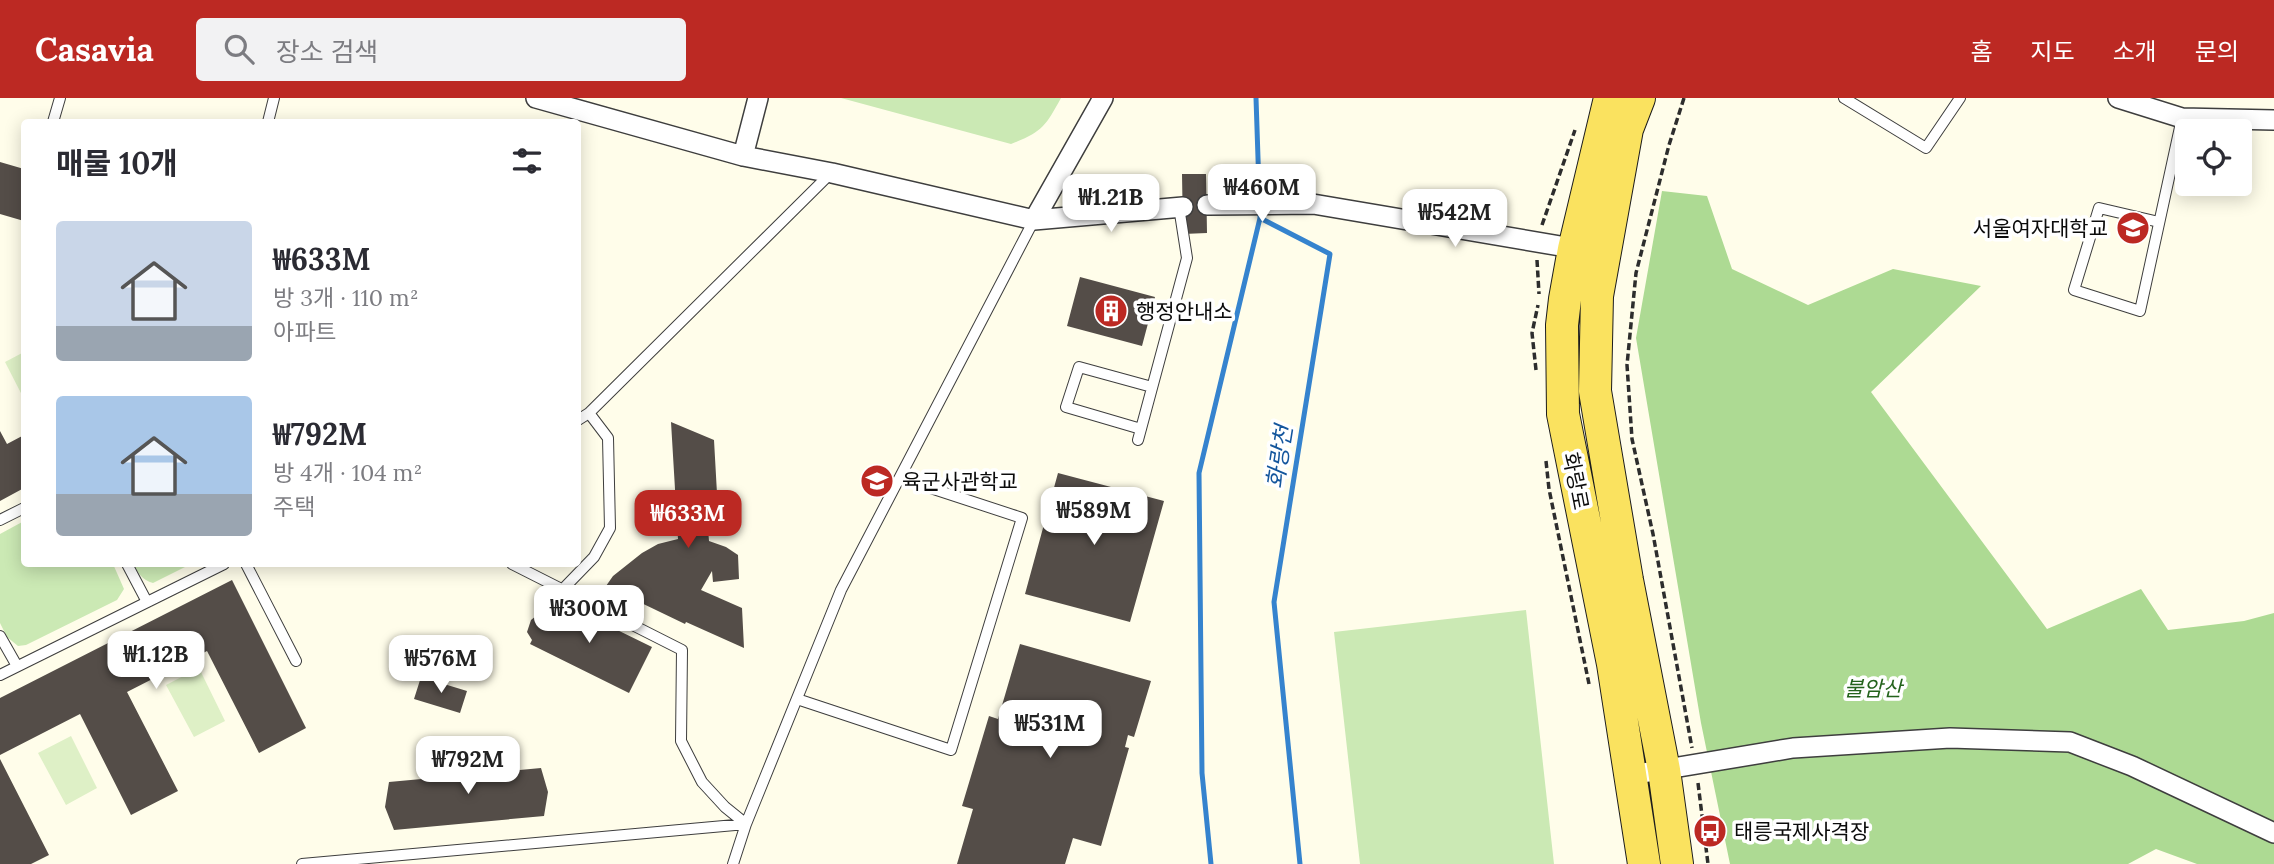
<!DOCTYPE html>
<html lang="ko">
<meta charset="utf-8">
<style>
:root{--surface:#fff;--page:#f2f2f3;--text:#2b2b33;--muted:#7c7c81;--accent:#bc2923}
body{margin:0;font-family:Lora,"Noto Sans KR",serif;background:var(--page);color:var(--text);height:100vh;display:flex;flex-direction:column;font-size:26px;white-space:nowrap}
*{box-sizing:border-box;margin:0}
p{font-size:23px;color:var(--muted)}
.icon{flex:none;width:38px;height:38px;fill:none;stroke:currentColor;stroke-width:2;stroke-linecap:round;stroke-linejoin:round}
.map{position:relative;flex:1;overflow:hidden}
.panel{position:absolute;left:21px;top:21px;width:560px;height:448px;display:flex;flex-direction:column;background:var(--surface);border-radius:7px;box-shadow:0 4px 18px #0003}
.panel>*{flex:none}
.buttons{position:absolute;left:2175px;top:21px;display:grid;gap:14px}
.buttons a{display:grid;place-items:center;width:77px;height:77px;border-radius:7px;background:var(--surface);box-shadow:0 4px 18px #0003;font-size:35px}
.price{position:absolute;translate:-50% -60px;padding:0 16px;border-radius:14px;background:#fff;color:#222;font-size:23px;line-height:46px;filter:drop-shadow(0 2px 4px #0008)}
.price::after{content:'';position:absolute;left:50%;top:42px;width:21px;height:16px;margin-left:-10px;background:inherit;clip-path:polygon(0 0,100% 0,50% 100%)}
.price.active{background:var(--accent);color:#fff}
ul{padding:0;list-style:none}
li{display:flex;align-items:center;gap:21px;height:175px;padding:0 35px}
li span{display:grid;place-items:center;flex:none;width:196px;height:140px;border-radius:7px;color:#555}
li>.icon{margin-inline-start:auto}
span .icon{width:84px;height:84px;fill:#fffc;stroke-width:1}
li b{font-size:30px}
h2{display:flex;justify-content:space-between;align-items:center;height:84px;padding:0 35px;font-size:30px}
header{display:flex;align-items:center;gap:42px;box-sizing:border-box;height:98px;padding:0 35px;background:var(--accent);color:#fff}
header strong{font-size:33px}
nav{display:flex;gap:38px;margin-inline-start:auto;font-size:24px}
.search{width:490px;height:63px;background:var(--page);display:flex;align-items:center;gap:18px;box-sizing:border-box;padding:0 24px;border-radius:7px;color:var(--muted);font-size:26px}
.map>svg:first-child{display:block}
.green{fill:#cbe9b4}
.forest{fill:#adda93}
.pitch{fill:#def0c6}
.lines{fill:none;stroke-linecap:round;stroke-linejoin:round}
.stream{stroke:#3583ce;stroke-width:5}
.building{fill:#544d48}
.lane-casing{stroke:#3e3e3e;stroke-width:12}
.street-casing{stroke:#3e3e3e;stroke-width:22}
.primary-casing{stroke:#1c1c1c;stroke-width:34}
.path{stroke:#2d2d2d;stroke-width:3.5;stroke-dasharray:7 3.5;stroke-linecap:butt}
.lane{stroke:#fff;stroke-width:10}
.street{stroke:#fff;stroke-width:19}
.primary{stroke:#fae25f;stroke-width:32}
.labels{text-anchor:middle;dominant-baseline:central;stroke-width:7;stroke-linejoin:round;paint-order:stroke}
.poi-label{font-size:21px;fill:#0b0b0b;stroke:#fff;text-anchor:start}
.street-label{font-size:21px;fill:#0b0b0b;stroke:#fff}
.park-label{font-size:21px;font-style:italic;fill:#24631c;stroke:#fff}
.water-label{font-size:23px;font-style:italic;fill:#14569d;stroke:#fff}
</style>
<header>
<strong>Casavia</strong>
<div class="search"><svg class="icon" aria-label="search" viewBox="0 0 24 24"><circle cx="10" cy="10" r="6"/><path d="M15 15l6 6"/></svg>장소 검색</div>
<nav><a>홈</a><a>지도</a><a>소개</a><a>문의</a></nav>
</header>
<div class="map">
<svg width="2274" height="766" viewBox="0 0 2274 766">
<rect width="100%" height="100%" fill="#fffdea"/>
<!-- green -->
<path class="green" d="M841 0H1061C1045 29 1042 34 1011 46Z
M24 423V466H113L124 491 117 502 26 547 18 548 7 539 0 525V436Z
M133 466H191L153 485C142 482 138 475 133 466Z
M1526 512 1554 766H1360L1334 534Z"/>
<!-- forest -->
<path class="forest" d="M1662 93 1707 98 1732 171 1808 207 1893 171 1981 188 1871 294 2047 531 2141 491 2168 532 2244 523 2274 515V766H2197L2156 751 2128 766H1730L1701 625 1636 240Z"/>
<!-- pitch -->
<path class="pitch" d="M24 254V301L5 264Z
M199 570 225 623 194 639 166 587Z
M71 638 97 690 66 707 38 655Z"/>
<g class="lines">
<!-- stream -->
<path class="stream" d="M1256 0 1260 120 1330 156 1274 504 1300 766
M1211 766 1202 675 1199 375 1260 120"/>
</g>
<!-- building -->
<path class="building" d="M0 64 24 71V123L0 116Z
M1182 76H1206L1207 135 1183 136Z
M1080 179 1155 199 1142 248 1067 228Z
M671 324 714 342 719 431H708L709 443 726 449 738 457 739 481 713 484 712 473 701 492 742 510 744 550 686 524 685 526 606 488 613 478 642 455 658 446 678 441Z
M0 333 7 346 24 337V390L0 403Z
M1058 375 1164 403 1130 524 1025 496Z
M232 482 306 630 259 655 207 553 127 594 178 693 131 717 80 616 0 657V600Z
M560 504 652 549 629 595 530 546 532 542 527 534 531 522 536 518H544L550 505 557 509Z
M1020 546 1151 583 1134 639 1128 637 1125 649 1129 650 1101 748 1073 740 1065 766H957L973 711 962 708 989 618 998 621Z
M421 579 467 593 460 615 414 601Z
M507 658 509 673 541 670 548 694 544 718 394 732 385 709 389 684 454 678 453 663Z
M0 661 49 757 31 766H0Z"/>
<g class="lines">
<defs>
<path id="lane" d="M1844 0 1926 50 1960 0
M53 24 60 0
M268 24 274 0
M2159 124 2099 110 2074 192 2140 213 2182 20
M578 322 589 315 831 75
M1141 331 1066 309 1079 269 1152 289
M1138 342 1187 160 1179 109
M0 422 24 410
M127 466 147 504
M246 466 296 563
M563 491 594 459 610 430 608 340 589 315
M0 538 17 568
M0 577 224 466
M797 601 951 652 1022 420 900 380
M302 766 746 726 725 709 702 684 681 643 682 552 512 466
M733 766 746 726 841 492 1034 122"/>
<path id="street" d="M536 0 743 58 832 75 1034 122 1103 0
M2118 0 2182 20 2274 22
M743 58 758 0
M1207 107 1313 106 1584 152
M1034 122 1183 109
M1631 677 1793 650 1950 640 2070 644 2132 668 2274 735"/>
<path id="primary" d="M1610 0 1574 151 1565 201 1562 227 1563 316 1613 566 1644 766
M1639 0 1627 31 1597 198 1595 293 1627 482 1664 672 1677 766"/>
</defs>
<!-- lane casing -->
<use href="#lane" class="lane-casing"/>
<!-- street casing -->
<use href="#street" class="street-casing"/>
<!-- primary casing -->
<use href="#primary" class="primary-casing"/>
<!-- path -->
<path class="path" d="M1684 0 1669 47 1636 175 1627 267 1632 341 1653 436 1692 650
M1542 127 1575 32
M1537 162 1539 196
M1536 272 1532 235 1538 207
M1546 363 1549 391 1589 586
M1698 685 1708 766"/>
<!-- lane -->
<use href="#lane" class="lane"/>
<!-- street -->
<use href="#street" class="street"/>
<!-- primary -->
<use href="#primary" class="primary"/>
</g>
<!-- icons -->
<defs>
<symbol id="university-disc" viewBox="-11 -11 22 22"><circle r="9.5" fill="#bc2923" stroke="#fff"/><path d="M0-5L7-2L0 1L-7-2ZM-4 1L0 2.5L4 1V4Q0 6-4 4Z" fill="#fff"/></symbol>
<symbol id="building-disc" viewBox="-11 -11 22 22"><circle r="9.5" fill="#bc2923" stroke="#fff"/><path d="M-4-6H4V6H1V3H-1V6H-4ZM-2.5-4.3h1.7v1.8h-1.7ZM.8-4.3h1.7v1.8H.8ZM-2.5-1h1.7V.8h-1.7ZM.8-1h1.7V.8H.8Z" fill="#fff"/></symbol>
<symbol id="bus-disc" viewBox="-11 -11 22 22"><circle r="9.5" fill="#bc2923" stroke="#fff"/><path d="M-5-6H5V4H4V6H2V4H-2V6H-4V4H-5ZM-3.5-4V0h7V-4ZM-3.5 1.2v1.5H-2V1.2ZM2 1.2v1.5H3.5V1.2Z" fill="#fff"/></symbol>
</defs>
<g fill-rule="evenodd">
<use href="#university-disc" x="2114" y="111" width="38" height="38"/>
<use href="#building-disc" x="1092" y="194" width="38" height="38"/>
<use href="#university-disc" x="858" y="364" width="38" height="38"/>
<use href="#bus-disc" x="1691" y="714" width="38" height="38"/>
</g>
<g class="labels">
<!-- poi labels -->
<g class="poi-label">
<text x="2108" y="130" text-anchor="end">서울여자대학교</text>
<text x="1136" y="213">행정안내소</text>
<text x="902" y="383">육군사관학교</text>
<text x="1734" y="733">태릉국제사격장</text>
</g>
<!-- street labels -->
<g class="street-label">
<text transform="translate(1576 383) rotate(79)">화랑로</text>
</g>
<!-- park labels -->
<g class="park-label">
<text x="1873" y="590">불암산</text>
</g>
<!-- water labels -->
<g class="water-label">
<text transform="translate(1279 359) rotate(-81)">화랑천</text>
</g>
</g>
</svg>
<div class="buttons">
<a><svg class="icon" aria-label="locate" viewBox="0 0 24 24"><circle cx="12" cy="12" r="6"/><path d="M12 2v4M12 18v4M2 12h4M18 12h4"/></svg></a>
</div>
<b class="price" style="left:1262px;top:126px">₩460M</b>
<b class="price" style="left:1111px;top:136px">₩1.21B</b>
<b class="price" style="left:1455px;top:151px">₩542M</b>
<b class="price" style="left:1094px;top:449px">₩589M</b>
<b class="price active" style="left:688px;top:452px">₩633M</b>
<b class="price" style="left:589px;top:547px">₩300M</b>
<b class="price" style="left:156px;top:593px">₩1.12B</b>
<b class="price" style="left:441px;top:597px">₩576M</b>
<b class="price" style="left:1050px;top:662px">₩531M</b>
<b class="price" style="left:468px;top:698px">₩792M</b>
<section class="panel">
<h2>매물 10개<svg class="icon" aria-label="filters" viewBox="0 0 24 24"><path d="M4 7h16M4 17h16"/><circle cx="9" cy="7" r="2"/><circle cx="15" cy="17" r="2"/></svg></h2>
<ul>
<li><span style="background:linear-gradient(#c9d6e8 75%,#9aa5b1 0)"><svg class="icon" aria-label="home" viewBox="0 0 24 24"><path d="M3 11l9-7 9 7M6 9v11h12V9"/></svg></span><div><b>₩633M</b><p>방 3개 · 110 m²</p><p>아파트</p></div></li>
<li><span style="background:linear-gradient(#a9c7e8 70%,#9aa5b1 0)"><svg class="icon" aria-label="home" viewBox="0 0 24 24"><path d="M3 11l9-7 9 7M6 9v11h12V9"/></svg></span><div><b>₩792M</b><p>방 4개 · 104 m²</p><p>주택</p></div></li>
</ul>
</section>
</div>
